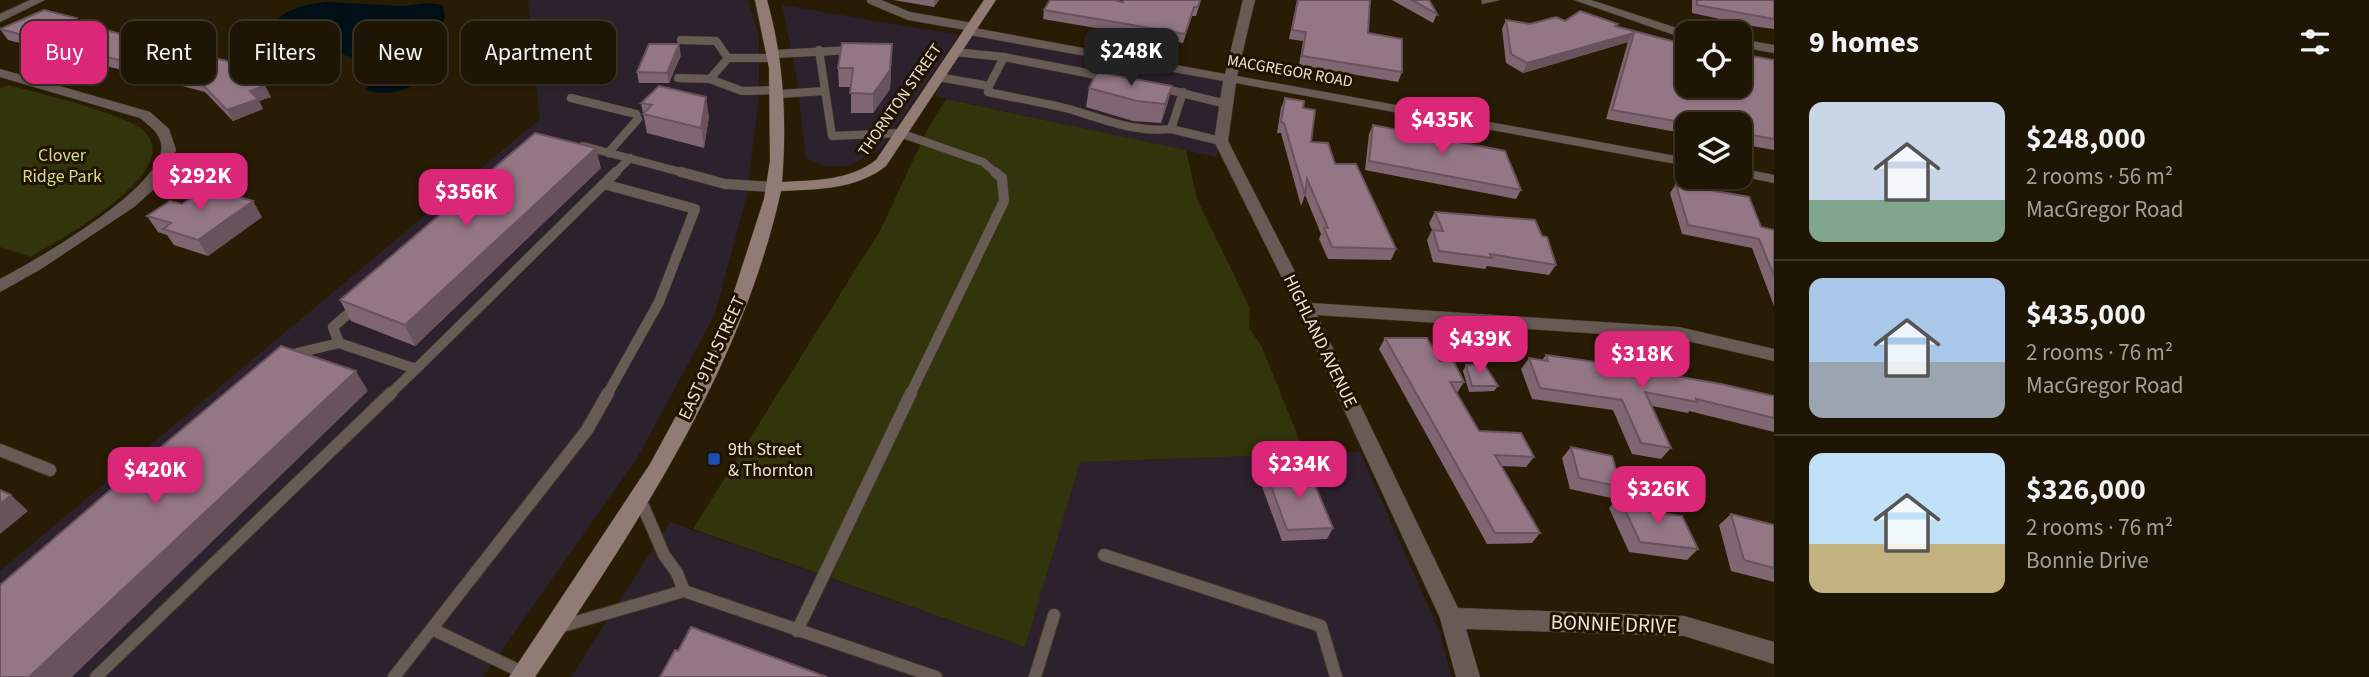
<!DOCTYPE html>
<meta charset="utf-8">
<style>
:root{--surface:#1f1504;--page:#2c2213;--text:#f1f3f6;--muted:#a19f9a;--line:#3c3426;--accent:#db2777}
body{margin:0;font-family:"Source Sans 3",sans-serif;background:var(--page);color:var(--text);height:100vh;display:flex;flex-direction:column;font-size:26px;white-space:nowrap}
*{box-sizing:border-box;margin:0}
p{font-size:23px;color:var(--muted)}
.icon{flex:none;width:38px;height:38px;fill:none;stroke:currentColor;stroke-width:2;stroke-linecap:round;stroke-linejoin:round}
.map{position:relative;flex:1;overflow:hidden}
.details{display:flex;flex-direction:column;background:var(--surface);width:595px}
.details>*{flex:none}
.guide{position:absolute;left:21px;top:21px;width:665px;height:63px;display:flex;gap:14px}
.controls{position:absolute;left:1675px;top:21px;display:grid;gap:14px}
.controls a{display:grid;place-items:center;width:77px;height:77px;border-radius:14px;background:var(--surface);box-shadow:0 2px 5px #0004,0 0 0 2px var(--line);font-size:35px}
.price{position:absolute;translate:-50% -60px;padding:0 16px;border-radius:14px;background:var(--accent);color:#fff;font-size:23px;line-height:46px;filter:drop-shadow(0 2px 4px #0008)}
.price::after{content:'';position:absolute;left:50%;top:42px;width:21px;height:16px;margin-left:-10px;background:inherit;clip-path:polygon(0 0,100% 0,50% 100%)}
.price.current{background:#222;color:#fff}
ul{padding:0;list-style:none}
li{display:flex;align-items:center;gap:21px;height:175px;padding:0 35px}
li+li{border-top:2px solid var(--line)}
li span{display:grid;place-items:center;flex:none;width:196px;height:140px;border-radius:14px;color:#555}
li>.icon{margin-inline-start:auto}
span .icon{width:84px;height:84px;fill:#fffc;stroke-width:1}
li b{font-size:30px}
h2{display:flex;justify-content:space-between;align-items:center;height:84px;padding:0 35px;font-size:30px}
.pill{padding:0 24px;border-radius:14px;background:var(--surface);box-shadow:0 2px 5px #0004,0 0 0 2px var(--line);font-size:24px;line-height:63px}
.pill.current{background:var(--accent);color:#fff}
main{display:flex;flex:1;min-height:0}
.map>svg:first-child{display:block}
.commercial{fill:#2e212e}
.green{fill:#32340c}
.water{fill:#001016}
.lines{fill:none;stroke-linecap:round;stroke-linejoin:round}
.lane-far2-casing{stroke:#443822;stroke-width:9}
.lane-far1-casing{stroke:#443822;stroke-width:11}
.lane-casing{stroke:#443822;stroke-width:14}
.street-casing{stroke:#443822;stroke-width:1}
.secondary-casing{stroke:#443822;stroke-width:1}
.lane-far2{stroke:#685b56;stroke-width:8}
.lane-far1{stroke:#685b56;stroke-width:10}
.lane{stroke:#685b56;stroke-width:12}
.street{fill:#685b56;fill-rule:evenodd}
.secondary{fill:#917c75;fill-rule:evenodd}
.wall{fill:#7f6672}
.shaded-wall{fill:#68535d}
.building{fill:#947785;stroke:#68535d;stroke-width:2}
.transit-dot{fill:#1a4fb4;stroke:#201300;stroke-width:2.5}
.labels{text-anchor:middle;dominant-baseline:central;stroke-width:6;stroke-linejoin:round;paint-order:stroke}
.far-street-label{font-size:16px;fill:#ede4d6;stroke:#201300}
.park-label{font-size:18px;fill:#d6dc8c;stroke:#201300}
.street-label{font-size:18px;fill:#ede4d6;stroke:#201300}
.poi-label{font-size:18px;fill:#ede4d6;stroke:#201300;text-anchor:start}
.near-street-label{font-size:21px;fill:#ede4d6;stroke:#201300}
</style>
<main>
<div class="map">
<svg width="1774" height="677" viewBox="0 0 1774 677">
<rect width="100%" height="100%" fill="#291c05"/>
<!-- commercial -->
<path class="commercial" d="M528 0H748L759 36V96L747 194 715 314 637 458 483 677H0V571L540 119Z
M782 5 959 35 881 149 849 166H823L806 158 796 73Z
M973 35 1223 80 1217 157 934 96Z
M1360 452 1439 630 1452 677H571L670 522 1025 647 1079 462Z"/>
<!-- green -->
<path class="green" d="M8 85C38 93 124 113 144 131 187 172 56 241 31 257L0 247V89Z
M946 99 1186 150 1197 199 1250 308 1249 328 1262 347 1305 454 1080 462 1025 647 693 529 881 229 928 128Z"/>
<!-- water -->
<path class="water" d="M328 2 402 6 429 3 443 5 445 19 434 30 430 39 435 48V72C414 87 391 99 366 90L378 69 372 61C338 53 298 51 278 19 292 6 309 4 328 2Z"/>
<g class="lines">
<defs>
<path id="lane-far2" d="M871 0 909 16 972 27
M681 40 716 41 728 58
M819 50 832 136 900 133 983 162 997 174
M955 52 1004 57 1107 77
M774 54 853 50
M938 77 989 86 1004 57
M678 78 710 79 742 91 778 90
M710 79 728 58H774
M989 86 988 92C1015 98 1042 102 1069 109 1104 119 1134 133 1171 129
M1158 87 1226 104
M1183 92 1171 129 1221 141
M779 94 825 91
M571 98 636 114 638 119 608 153
M583 146 688 174
M614 174 630 158"/>
<path id="lane-far1" d="M681 172 725 184 774 187
M604 184 695 209 659 302 607 395
M356 307 333 327 339 343 416 369 389 395
M289 355 339 343
M416 369 616 172
M910 395 1004 201 1002 178 995 172"/>
<path id="lane" d="M0 450 50 470
M640 499 664 555 677 573 684 591
M1104 555 1321 626 1336 677
M559 627 684 591 936 677
M432 629 524 673
M797 631 911 393
M96 677 391 393
M394 677 587 430 608 393
M1035 677 1054 615"/>
<path id="street" d="M30 0H45L0 22V14Z
M1243 0H1255L1237 76 1687 158V166L1236 83 1228 141 1311 303 1679 327 1774 349V361L1679 339 1317 315 1458 608 1684 616 1774 642V664L1684 636 1466 629 1480 677H1456L1440 618 1297 308 1214 141 1223 81 969 35 963 31 969 27 1225 74Z
M1482 0H1500L1482 4Z
M1574 0H1591L1692 33H1687V39L1683 38Z
M1740 39 1774 45V53L1740 47Z
M0 69 150 112 169 129 176 150 168 171 153 190 134 207 41 269 0 292V279C38 259 153 193 161 152 164 136 151 127 140 118L0 77Z
M1740 168 1774 175V183L1740 176Z"/>
<path id="secondary" d="M755 0H767C784 60 787 120 782 182 816 180 848 181 876 160L984 0H996L886 166C855 190 818 189 781 191 741 371 636 526 535 677H509L650 464 706 361 730 304 764 199 770 161 769 68Z"/>
</defs>
<!-- lane-far2 casing -->
<use href="#lane-far2" class="lane-far2-casing"/>
<!-- lane-far1 casing -->
<use href="#lane-far1" class="lane-far1-casing"/>
<!-- lane casing -->
<use href="#lane" class="lane-casing"/>
<!-- street casing -->
<use href="#street" class="street-casing"/>
<!-- secondary casing -->
<use href="#secondary" class="secondary-casing"/>
<!-- lane-far2 -->
<use href="#lane-far2" class="lane-far2"/>
<!-- lane-far1 -->
<use href="#lane-far1" class="lane-far1"/>
<!-- lane -->
<use href="#lane" class="lane"/>
<!-- street -->
<use href="#street" class="street"/>
<!-- secondary -->
<use href="#secondary" class="secondary"/>
</g>
<!-- wall -->
<path class="wall" d="M893 0H939L934 7Z
M1124 0H1201L1196 16H1192L1183 43 1043 19 1044 10 1123 2Z
M1297 0H1370L1368 33 1402 72 1398 82 1299 65 1303 41 1289 39Z
M1392 0H1429L1437 14 1433 23Z
M1692 0H1774V29L1752 26 1692 13Z
M76 18 79 23 265 86 271 97 259 101 263 109 233 121 205 92 8 40 0 29Z
M1506 20 1530 24 1565 21 1618 24 1617 27 1687 45 1774 60V150L1740 144V124H1687V134L1606 119 1628 42 1523 73 1506 63 1502 29Z
M892 44 890 89 873 113H851V87H839L838 68Z
M681 55 669 83H639L637 72Z
M1172 86 1167 105 1161 123 1133 121 1086 107 1089 88Z
M1285 98 1303 108 1311 142 1335 164 1396 249 1391 260 1328 259 1319 239 1321 234 1305 195 1301 206 1281 133H1277L1281 108Z
M641 103 709 116 704 148 647 133Z
M1373 125 1521 190 1516 199 1365 170 1369 134Z
M601 168 415 346 351 321 340 300Z
M1676 184 1761 227 1774 230V306L1752 248 1682 234 1670 193Z
M182 204 262 217 208 256 174 245 167 235 158 232 147 216Z
M1435 212 1542 236 1556 265 1549 275 1487 266 1485 269 1433 262 1427 240 1432 230 1429 223Z
M1385 338 1464 382 1457 393H1456L1479 431 1534 457 1526 467 1502 466 1540 533 1532 543 1487 544 1379 349Z
M1546 355 1774 396V432L1689 411 1688 413 1652 406 1671 448 1661 459 1632 454 1613 410 1532 399 1521 369 1529 358 1542 360Z
M1466 365 1498 386 1494 391 1469 392 1463 371Z
M1571 447 1621 487 1611 498 1570 489 1562 458Z
M1266 472 1333 528 1327 539 1282 541 1261 484Z
M1619 497 1649 512 1698 549 1687 560 1629 552 1609 508Z
M1731 514 1774 525V582L1731 571 1719 525Z"/>
<!-- shaded-wall -->
<path class="shaded-wall" d="M934 0H939L934 7Z
M1634 33 1628 42 1523 73 1527 63Z
M679 44 681 55 669 83 667 73Z
M892 44 890 89 873 113V94Z
M265 86 271 97 259 101 263 109 233 121 227 110 250 91Z
M1172 86 1167 105 1161 123 1165 104Z
M706 97 709 116 704 148 701 128Z
M596 148 601 168 415 346 405 325Z
M253 201 262 217 208 256 198 240Z
M356 371 368 391 72 677H29Z
M11 495 28 511 0 534V504Z"/>
<!-- building -->
<path class="building" d="M1050 0H1113L1123 2 1124 0H1200L1198 7H1194L1185 34 1044 10Z
M1298 0H1370L1368 33 1402 39V72L1302 56 1306 32 1292 30Z
M1412 0H1429L1437 14Z
M1697 0H1774V19L1697 5Z
M44 10 76 18 70 21 242 65 265 86 250 91 258 99 227 110 199 81 0 29Z
M1580 11 1618 24 1615 26 1687 45V86H1740V54L1774 60V139L1740 133V124H1692L1612 110 1634 33 1527 63 1511 54 1506 20 1530 24 1556 17 1565 21Z
M842 43 892 44 890 70 873 94 850 93 853 68H838Z
M649 44H679L667 73 637 72Z
M1097 72 1172 86 1165 104 1137 101 1089 88Z
M659 86 706 97 701 128 643 114 652 105 641 103Z
M1285 98 1304 101 1303 108 1315 110 1311 142 1328 143 1335 164H1356L1396 249 1332 247 1324 228H1328L1307 179 1305 195 1284 123 1281 122Z
M1373 125 1505 151 1521 190 1369 161Z
M535 133 596 148 405 325 340 300Z
M1676 184 1749 197 1761 227 1774 230V276L1759 239 1688 225Z
M207 188 253 201 198 240 163 229 171 223 147 216 170 201 182 204Z
M1435 212 1535 220 1542 236 1547 237 1556 265 1490 254 1492 258 1439 251 1433 230 1443 231Z
M1385 338H1427L1440 361 1453 360 1464 382H1450L1479 431 1521 433 1534 457 1495 455 1540 533H1495Z
M281 346 356 371 29 677H0V585L123 479Z
M1546 355 1595 362 1721 384 1774 396V418L1696 399 1697 402 1645 392 1671 448 1641 443 1622 400 1540 388 1529 358 1548 361Z
M1484 364 1498 386H1472L1466 365Z
M1571 447 1612 456 1621 487 1579 478Z
M1309 471 1333 528 1287 530 1266 472Z
M0 490 11 495 0 504Z
M1619 497 1643 500 1649 512 1682 516 1698 549 1640 542Z
M1731 514 1774 525V568L1744 560Z
M691 627 827 677H660L675 650 678 651Z"/>
<!-- markers -->
<rect class="transit-dot" x="707" y="452" width="14" height="14" rx="3.5"/>
<g class="labels">
<!-- far-street labels -->
<g class="far-street-label">
<text transform="translate(1290 71) rotate(10)">MACGREGOR ROAD</text>
<text transform="translate(900 100) rotate(-55)">THORNTON STREET</text>
</g>
<!-- park labels -->
<g class="park-label">
<text x="62" y="155">Clover<tspan x="62" dy="21">Ridge Park</tspan></text>
</g>
<!-- street labels -->
<g class="street-label">
<text transform="translate(1320 341) rotate(64)">HIGHLAND AVENUE</text>
<text transform="translate(712 358) rotate(-65)">EAST 9TH STREET</text>
</g>
<!-- poi labels -->
<g class="poi-label">
<text x="728" y="449">9th Street<tspan x="728" dy="21">&amp; Thornton</tspan></text>
</g>
<!-- near-street labels -->
<g class="near-street-label">
<text transform="translate(1614 624) rotate(2)">BONNIE DRIVE</text>
</g>
</g>
</svg>
<div class="controls">
<a><svg class="icon" aria-label="locate" viewBox="0 0 24 24"><circle cx="12" cy="12" r="6"/><path d="M12 2v4M12 18v4M2 12h4M18 12h4"/></svg></a>
<a><svg class="icon" aria-label="layers" viewBox="0 0 24 24"><path d="M12 4l9 5-9 5-9-5zM3 14l9 5 9-5"/></svg></a>
</div>
<b class="price current" style="left:1131px;top:88px">$248K</b>
<b class="price" style="left:1442px;top:157px">$435K</b>
<b class="price" style="left:200px;top:213px">$292K</b>
<b class="price" style="left:466px;top:229px">$356K</b>
<b class="price" style="left:1480px;top:376px">$439K</b>
<b class="price" style="left:1642px;top:391px">$318K</b>
<b class="price" style="left:1299px;top:501px">$234K</b>
<b class="price" style="left:155px;top:507px">$420K</b>
<b class="price" style="left:1658px;top:526px">$326K</b>
<div class="guide">
<a class="pill current">Buy</a>
<a class="pill">Rent</a>
<a class="pill">Filters</a>
<a class="pill">New</a>
<a class="pill">Apartment</a>
</div>
</div>
<section class="details">
<h2>9 homes<svg class="icon" aria-label="filters" viewBox="0 0 24 24"><path d="M4 7h16M4 17h16"/><circle cx="9" cy="7" r="2"/><circle cx="15" cy="17" r="2"/></svg></h2>
<ul>
<li><span style="background:linear-gradient(#c9d6e8 70%,#7fa58c 0)"><svg class="icon" aria-label="home" viewBox="0 0 24 24"><path d="M3 11l9-7 9 7M6 9v11h12V9"/></svg></span><div><b>$248,000</b><p>2 rooms · 56 m²</p><p>MacGregor Road</p></div></li>
<li><span style="background:linear-gradient(#a9c7e8 60%,#9aa5b1 0)"><svg class="icon" aria-label="home" viewBox="0 0 24 24"><path d="M3 11l9-7 9 7M6 9v11h12V9"/></svg></span><div><b>$435,000</b><p>2 rooms · 76 m²</p><p>MacGregor Road</p></div></li>
<li><span style="background:linear-gradient(#bfe0f5 65%,#c2b280 0)"><svg class="icon" aria-label="home" viewBox="0 0 24 24"><path d="M3 11l9-7 9 7M6 9v11h12V9"/></svg></span><div><b>$326,000</b><p>2 rooms · 76 m²</p><p>Bonnie Drive</p></div></li>
</ul>
</section>
</main>
